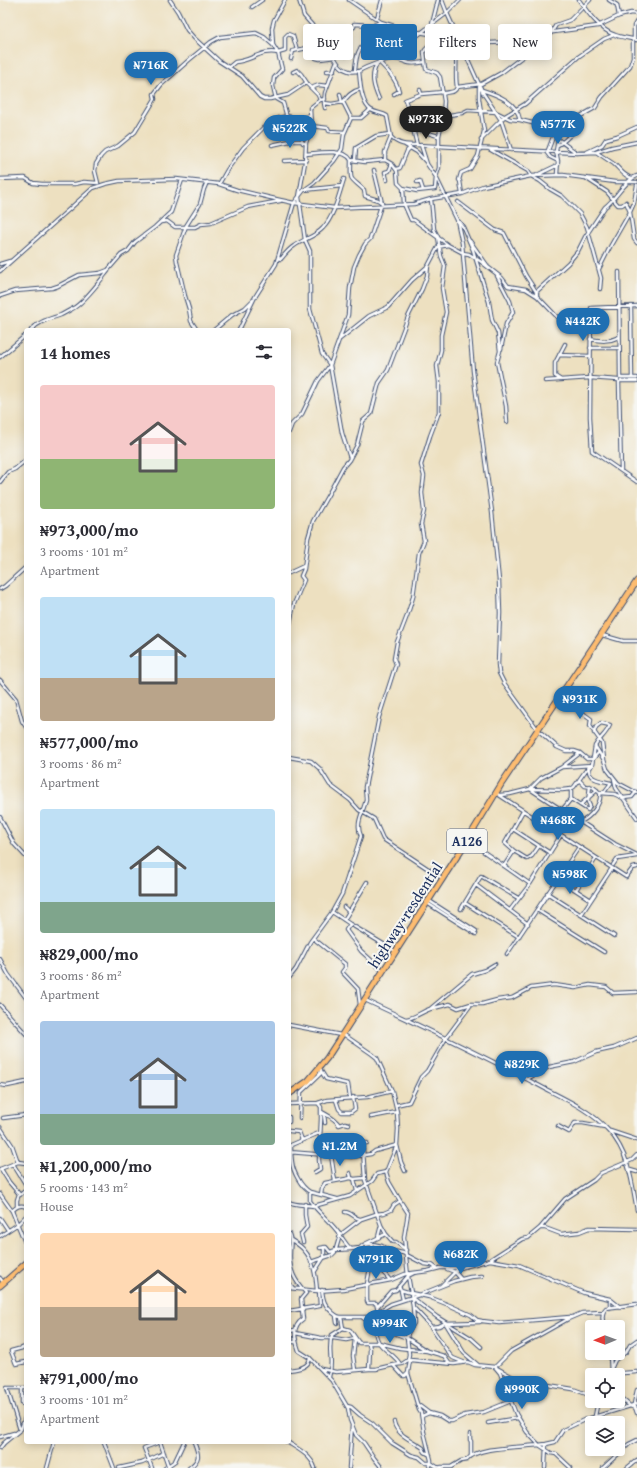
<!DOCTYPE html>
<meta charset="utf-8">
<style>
:root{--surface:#fff;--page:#f7f7f7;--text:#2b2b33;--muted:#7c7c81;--accent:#1f6fb2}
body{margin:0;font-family:"Gentium Book Plus",serif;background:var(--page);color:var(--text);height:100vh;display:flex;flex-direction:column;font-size:15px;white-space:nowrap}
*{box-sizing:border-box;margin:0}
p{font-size:13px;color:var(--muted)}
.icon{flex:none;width:22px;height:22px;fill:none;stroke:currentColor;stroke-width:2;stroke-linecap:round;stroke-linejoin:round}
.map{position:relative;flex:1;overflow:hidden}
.drawer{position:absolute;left:24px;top:328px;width:267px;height:1116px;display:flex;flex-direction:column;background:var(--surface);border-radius:4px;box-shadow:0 2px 10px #0003}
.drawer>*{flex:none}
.top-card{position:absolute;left:303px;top:24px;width:274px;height:36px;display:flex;gap:8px}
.needle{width:26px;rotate:269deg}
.tools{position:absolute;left:585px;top:1320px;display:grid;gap:8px}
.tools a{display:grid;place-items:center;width:40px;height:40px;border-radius:4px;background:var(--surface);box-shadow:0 2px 10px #0003;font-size:20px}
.price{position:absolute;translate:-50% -34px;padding:0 9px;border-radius:14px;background:var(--accent);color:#fff;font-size:13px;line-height:26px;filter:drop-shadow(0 1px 2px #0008)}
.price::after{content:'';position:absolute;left:50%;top:24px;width:12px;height:9px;margin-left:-6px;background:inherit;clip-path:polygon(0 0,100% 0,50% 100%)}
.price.current{background:#222;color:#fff}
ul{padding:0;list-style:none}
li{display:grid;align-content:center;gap:8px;height:212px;padding:0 16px}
li span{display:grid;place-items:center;height:124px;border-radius:4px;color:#555}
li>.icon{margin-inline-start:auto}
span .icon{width:72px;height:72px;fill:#fffc;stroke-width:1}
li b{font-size:17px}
h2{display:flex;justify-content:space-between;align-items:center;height:48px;padding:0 16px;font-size:17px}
.chip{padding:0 14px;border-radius:4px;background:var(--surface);box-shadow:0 2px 10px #0003;font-size:14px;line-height:36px}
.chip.current{background:var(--accent);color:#fff}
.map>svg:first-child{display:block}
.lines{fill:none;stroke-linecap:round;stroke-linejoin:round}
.minor-casing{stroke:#3a4a6d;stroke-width:4.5}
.trunk-casing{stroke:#3a4a6d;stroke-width:7}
.minor{stroke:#fff;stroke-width:2.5}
.trunk{stroke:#fdbc70;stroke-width:5}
.labels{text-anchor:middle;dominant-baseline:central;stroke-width:4;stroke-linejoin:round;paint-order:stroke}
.shield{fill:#f6f6f2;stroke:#5d6b8a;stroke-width:1}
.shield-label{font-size:14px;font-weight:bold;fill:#1b2f5e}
.street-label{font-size:15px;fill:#1b2f5e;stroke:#f6f6f2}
</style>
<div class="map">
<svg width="637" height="1468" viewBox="0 0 637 1468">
<rect width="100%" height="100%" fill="#f6f6f2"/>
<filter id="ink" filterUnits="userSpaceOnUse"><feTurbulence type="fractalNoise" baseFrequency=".025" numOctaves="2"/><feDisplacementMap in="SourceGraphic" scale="8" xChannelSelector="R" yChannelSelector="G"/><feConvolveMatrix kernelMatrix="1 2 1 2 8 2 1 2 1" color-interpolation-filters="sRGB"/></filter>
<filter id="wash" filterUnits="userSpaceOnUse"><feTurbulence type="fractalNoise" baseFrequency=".012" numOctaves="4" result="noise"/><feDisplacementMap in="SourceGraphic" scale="16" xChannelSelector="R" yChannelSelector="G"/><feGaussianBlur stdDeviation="0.9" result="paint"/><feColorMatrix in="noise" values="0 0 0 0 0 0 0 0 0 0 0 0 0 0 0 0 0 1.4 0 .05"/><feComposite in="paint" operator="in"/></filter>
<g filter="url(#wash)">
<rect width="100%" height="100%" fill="#ede0c0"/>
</g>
<g filter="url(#ink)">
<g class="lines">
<defs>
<path id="minor" d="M170 0 178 12 187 30 194 38 219 61 242 76 260 97 264 99H270L288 95 306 83 318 95 320 100
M299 0 304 16 312 25 321 45 323 47 328 46C334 55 337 68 349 71 351 72 355 71 359 71 360 81 361 104 371 110 376 113 382 113 387 116L391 137C398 145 406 145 417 145L577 153 596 152 612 147 637 142
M349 0 381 22 411 31 489 43 511 42 539 34 598 26 619 16 631 13 637 14
M460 0 447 13 483 93 501 120 511 150
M579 0C588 13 600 30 615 35 623 38 630 38 637 40
M609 0 617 5 619 16
M252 7 262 0
M377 18 382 0
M319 38 329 37
M634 39V26L637 21
M328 46 336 37 354 27V24L373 25 381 22 383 34 377 44V48L380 56 379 62
M434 46 438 56 456 55C457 66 455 76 457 87
M342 52 344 55 346 56 349 54
M278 53 273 45 272 28 274 20 285 0
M333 55 348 50
M316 58 320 59 335 57
M291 59 293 51 321 45
M395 59 409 42 447 13 442 0
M379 62C388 71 396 79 399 91L394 94
M336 63 325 93 324 103 332 104 343 102C348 96 352 91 361 89
M377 64C370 76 374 88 379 99
M229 67 235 62C252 61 261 49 278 53
M327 71H334
M355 71C356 56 358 40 377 44
M359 71C366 67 385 59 394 59 399 59 405 62 409 63 414 64 420 63 425 62
M293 72 297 70 301 74 307 83
M311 88 319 85 327 86
M420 90 421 94
M482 90C498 95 517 102 520 120
M340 94 342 103
M443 94C448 91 455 94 457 87L481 84 501 73 538 45 551 33 556 25 570 20 590 0
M325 99 320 100 310 108 311 126 306 143 305 162 299 197 305 240 310 251V309L322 354 330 365 342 433 350 458
M343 102 351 118
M324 103 325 108
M424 111 443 110
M443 116 462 113 468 110 496 112 510 119 520 120 561 130 570 136
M351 118H361L370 110
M404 119V116L409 115
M311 126 328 128 329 131 345 132
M546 126C554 138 566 145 577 153
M556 129 547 153 550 157 558 161
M413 131 424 130 425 132 438 136
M481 140 505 116 525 104 578 57 604 39 614 35
M290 141C289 128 287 115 283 103L276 99 273 86 274 78 282 69 278 53 285 51V37L288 34 293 36 297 50
M272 145 290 141H302L303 143H306
M405 145 417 152 426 162
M417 145 408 108 405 100 421 94 443 92
M421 145 427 164 436 177 457 220 462 243 473 371 492 512 499 581 500 613 498 664 499 673 504 683 538 730 557 747 566 751H574L580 753 587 759H593L598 753
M558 145C568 139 576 130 577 118L595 108 602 97 630 66 633 57V39
M489 149 528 171 531 176 540 181 550 189 562 196 580 214 587 227 601 278 600 289
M587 152 602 145 606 139 617 136 637 127
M596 152C602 156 608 160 614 164 620 169 623 176 632 178
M306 154C317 153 345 148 351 160 351 183 348 175 364 190L365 196 378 200 382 203
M351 160 365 162 385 160 392 164 397 171 398 183 403 188 404 204 411 220H414L448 245 463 253 469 254 480 261 502 278 508 286 526 289 537 296 563 323
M355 160 356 148 376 136 390 134
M385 160V152L391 137
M284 161 306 160
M396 169 400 168 407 151 410 148
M374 170 382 203
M557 174 558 161 556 151 558 139
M537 175 558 165
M0 179 25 178 33 183 42 184H75L84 182 98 183
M587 179 607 192 618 205H622L626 202 630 212 611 245 599 269
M387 180 385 172 389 171 392 164
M417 182 420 181 423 190
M98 183 95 171 96 164 101 156 105 152 118 146 135 132 155 99 154 94 161 85 189 60 211 42 220 37 256 33 264 37 273 45
M219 184 227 170 243 148 263 128 279 118 287 116 300 119 310 115
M637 185 634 203 630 212 634 239 637 243
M403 188 417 191 435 189 436 177 439 168V136L443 116 444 101 440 77 437 73 426 69 424 52 425 50 430 45 432 24 438 0
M304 190 342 186
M462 194 460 181 459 180 461 173 470 169 478 156 484 131 479 99V87
M458 202 495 230 504 233 526 276 537 293
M161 222 167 221 175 227H195L201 224 211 223 248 207 280 201
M459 222 463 227 473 250 489 302 492 320 498 333 500 351 497 362 506 406 507 422
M470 241 487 265
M278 258 281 259C285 254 289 249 294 246 303 239 315 237 323 228 334 217 339 194 344 179
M0 264 10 261
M0 271 93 188 105 184 119 181 176 179 219 184 237 190 271 198 294 203 335 208 414 204 431 199 462 194 483 186 531 176 563 175 615 182H637
M619 272 620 378
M497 276 510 301 513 312 506 324 501 349
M537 295 536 292 568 263 578 251 585 237 605 207C615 200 626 179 637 176
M0 296 15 291 52 288 58 286 79 275 100 273 108 270 121 255 128 251 135 242 155 227 171 212 182 180
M631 306 632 378
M637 306 591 308 590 417 592 451 637 482
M31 330C39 321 50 319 61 315 65 313 68 311 72 309 83 304 100 281 108 271
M197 330 191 321 189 309 185 296 177 262 176 255 186 226 200 204 204 189 207 182
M214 330 232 315 245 308 253 300
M239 330 255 297 276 264 294 203 304 190 314 183 334 161 342 149 344 134 351 118
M340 339 369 316 388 307 412 280 428 266
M590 339C601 341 609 342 619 337
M590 348H619
M559 355 590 356
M0 357 26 335
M621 378H637
M561 380 555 376V363L565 344
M545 381 590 378 618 380
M621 381H637
M619 382 621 471
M289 432 292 424 302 414 318 381 330 365 348 315 350 288 354 267 359 255 365 244 370 239 381 206
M0 482 8 472 15 469 26 460
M289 573 304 566
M0 589 5 586 26 567
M289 628 294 604 304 580 301 576 304 569 308 538 313 521 329 493 343 467 349 460 357 445 363 421 371 414 379 383 388 370 408 317 422 289 427 276 428 266 438 247 448 245
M602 635 623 641H637
M0 680 16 699 22 721 26 727
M561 697 591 719 590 726 602 743 604 759
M594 733 596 727 601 723 610 725C606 735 600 737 595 746L604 760 607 769 618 783 637 793
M289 757 311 761 320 769 330 785 350 800 359 810 374 819 383 839 442 878
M562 767 592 765
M589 768C588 781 602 780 611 783
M614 779 616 788 637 818
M579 780 585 786 593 787 600 793 605 791 611 783
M571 789V799L562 810 615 844 637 855
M496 793 626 877 633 868 637 867
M500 795 510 794 530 789 562 790 571 789 574 787 586 770 592 765 595 746
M571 799 588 810 590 806 588 802 590 786
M580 805 597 790
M562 810 530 789 541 778 562 767 580 753
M523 811 505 843 514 851 527 859 532 856 539 846
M0 817 14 844 26 857
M571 827C575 824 576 824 580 822 590 818 602 804 600 793L614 794 623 798 632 797 636 792
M513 829 550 853
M484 852 530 884
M613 865 617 859 637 856
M504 866 514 851
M557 878 591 900
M476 885 528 924
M576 890 596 858
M547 893 614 936
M428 900 476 931
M427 903 476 934
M465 903 519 937
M344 907 349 912
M461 909 481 876 518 898
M510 910 530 884 561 835
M537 910 604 952
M332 912 350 924 395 951
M581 915 612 868
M344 920 367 882
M350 924 346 930 361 951 383 971
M313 938 345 964V968L342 972 358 989 360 1005
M507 954 579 847
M0 959 8 974 26 998
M289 978 296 969 310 942 332 912 342 894 361 836C355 823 363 813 366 800 366 795 365 791 365 787L379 717 396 664 394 659 397 642 407 616 413 597 419 553 424 541 421 524 424 511 422 493 424 476 421 465 430 436 439 412V382L437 366 441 350V335L446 312 442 288 445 266 441 256 438 237 434 229 431 199
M365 1000C423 1027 480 1054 536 1084 562 1098 590 1109 609 1131 629 1153 632 1182 637 1210
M0 1005 26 1034
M430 1009 450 1004 458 1008 471 1004H482L497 1000 512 998 531 988 554 985 575 988 590 985 606 987 613 993 637 992
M406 1019C415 1018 421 1012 430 1009L472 974 485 970 495 964
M289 1025 341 1035
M343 1034 372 1054 377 1058 392 1091 397 1112 398 1129 397 1145 386 1172 389 1182 399 1199 408 1213 404 1237 408 1276 396 1290 391 1291 377 1307
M321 1071 326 1079 348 1084 350 1098
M527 1079 549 1067 574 1062 596 1052 614 1048 637 1038
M0 1085 7 1086 26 1082
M336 1100 339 1109 342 1112H351L355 1109 353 1097
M318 1103 327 1100 367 1097 392 1091
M289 1104 318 1103 321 1107V1119L319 1160 320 1169 315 1172
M396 1105 409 1102 421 1077 427 1071 446 1038 470 1006
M322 1112C327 1115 336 1119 339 1125L345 1123 349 1124
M322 1114H324L325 1123
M289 1117V1122
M371 1117 397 1112
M3 1118 26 1115
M300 1118 301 1092 320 1074 321 1070 319 1068
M558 1126 569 1132 575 1123H583L605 1127
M0 1127 12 1145 18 1162
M289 1131 299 1132 302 1140
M610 1131 637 1140
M291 1145 319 1133
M289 1146 291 1145C291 1151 291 1156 292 1162 293 1172 301 1187 310 1192V1201L314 1206 350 1196 372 1181 377 1174 386 1172
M358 1146 357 1144 367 1143
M289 1152 351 1157 371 1154 375 1151 397 1145 401 1162 405 1171
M331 1155 335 1181
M352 1156 356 1151 355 1147H361L363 1150 365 1180 381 1225 378 1237
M13 1164 26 1185
M0 1169 18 1162 26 1163
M1 1169 9 1182 20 1195 26 1190
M630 1170 637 1172
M350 1173 351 1178 354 1179 357 1191
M354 1179 365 1178
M310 1192 337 1199
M0 1194 12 1211 26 1245
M321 1195 322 1188 325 1183 351 1178
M289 1202C297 1206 306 1204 314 1206 322 1216 333 1224 340 1235 344 1240 345 1244 351 1249L360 1248 363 1245 373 1244 382 1246 388 1250 403 1253 424 1264 432 1265 436 1268
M17 1206V1200L19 1194
M12 1211C16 1207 20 1204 26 1207
M345 1212C351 1212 354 1218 360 1219
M0 1218 8 1230
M381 1225 386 1234
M540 1228 565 1199 594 1180 601 1173 632 1160 637 1155
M289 1234C292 1240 290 1246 290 1253 289 1271 295 1281 306 1293L301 1299 303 1319C291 1327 295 1339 299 1351L310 1358 332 1381 348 1408 350 1420 356 1435 364 1443 374 1458 382 1468
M0 1236 18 1224 26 1216
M291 1240C296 1243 301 1246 304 1250 314 1261 316 1276 317 1291
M303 1242 301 1234 307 1227 305 1215V1204
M365 1244 386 1234 393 1242H396L406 1250
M373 1244 370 1254V1268L367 1284V1301L368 1303H376L378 1311
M320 1248 326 1247 330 1252 336 1250 351 1249
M356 1249C368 1259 380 1268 390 1280
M491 1259 522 1239 528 1238 540 1228H545L561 1234 579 1232 589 1228 637 1229
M311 1262 332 1255 335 1252 340 1235 361 1219 376 1214 384 1213 391 1210 394 1205 400 1201
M447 1269 455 1272 461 1279
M315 1271 324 1257V1247
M414 1273 408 1276 411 1293 429 1297 449 1305 471 1315 477 1320 482 1321 499 1323 570 1317
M0 1278 3 1282
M289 1283 293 1288
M399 1286 401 1290 411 1293 413 1307 429 1324 450 1355 453 1358 463 1362
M441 1286 459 1268
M289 1288 317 1291 344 1289 391 1280 405 1274 428 1271 440 1268H460L490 1260 519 1265 584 1293 610 1299 620 1307
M322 1290C323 1301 325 1306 333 1313 337 1316 337 1317 341 1317L343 1328 350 1330 359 1343H379L400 1348 427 1351
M401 1291 403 1300
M412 1298 437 1317 471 1338 481 1347
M610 1308V1299
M289 1311 320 1306 319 1290
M336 1316 337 1323
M341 1317H369L391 1304 419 1295 454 1281 470 1277 482 1276
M363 1318 373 1325 407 1338 427 1351 444 1356 449 1363
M446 1324 464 1353 478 1365
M373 1325C376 1331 375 1338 380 1344 386 1352 395 1355 400 1364
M431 1327 439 1326 445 1323 480 1322
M604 1327C602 1320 601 1313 606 1308L637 1304
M289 1331 295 1330
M295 1333 321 1338H333L346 1340 355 1338
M289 1342H296
M26 1347 11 1351 16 1364 26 1362
M610 1353 611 1375
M409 1360H408L409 1354 407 1338 408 1333 414 1323 413 1307
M393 1365 402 1364 408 1360
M321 1369 336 1372 369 1369 370 1349 369 1344
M611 1369 615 1360 626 1352 630 1345 637 1340
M289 1370C297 1369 309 1368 310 1358
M355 1370 353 1356 355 1339
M408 1373 410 1360 454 1364 468 1362 475 1365 495 1367 500 1373 516 1414 527 1432 539 1445 551 1453 556 1454 571 1468
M616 1375 623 1373 637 1372
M329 1377C334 1360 327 1351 332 1335L343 1328
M22 1388V1404
M618 1388 621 1398 630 1406 637 1409
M637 1390 634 1404 637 1413
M592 1396 573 1389 542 1384 529 1379 518 1380 495 1367 511 1351 568 1319 582 1313 603 1312
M22 1400H26
M417 1404 429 1413
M347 1406 351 1407 360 1415 372 1423 392 1443 411 1455 419 1457 426 1463H431V1460L424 1432 421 1413 419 1410 408 1373 405 1376H403L393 1365 376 1369H369
M422 1416 429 1413 440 1416 448 1421H452L465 1415 484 1412 511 1401
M595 1416 598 1401
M394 1422C396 1435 414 1441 423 1448L425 1452 430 1455
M488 1423 518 1418
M20 1430 7 1388H26
M470 1434V1440L471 1441V1456
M0 1437 14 1433
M104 1442 114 1468
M160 1442 169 1468
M287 1442C298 1449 311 1455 315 1468
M546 1444 555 1442 563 1430 584 1420 637 1404
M0 1448 4 1443 21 1429 26 1415
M441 1467H451L461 1461 467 1460C478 1445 526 1448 546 1444L545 1468
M47 1468 54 1442
M119 1468 142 1463 164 1453
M152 1468 144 1448 160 1442
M165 1468 175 1461 184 1442
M189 1468C201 1459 199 1455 194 1442
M349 1468 352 1425
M429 1468 431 1463 437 1467 442 1468
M603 1468 629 1444 637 1440
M627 1468 637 1460"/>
<path id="trunk" d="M289 1094 308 1081 327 1058 465 844 502 783 637 581
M0 1286 26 1263"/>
</defs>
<!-- minor casing -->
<use href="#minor" class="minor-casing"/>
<!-- trunk casing -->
<use href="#trunk" class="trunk-casing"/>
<!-- minor -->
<use href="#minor" class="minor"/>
<!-- trunk -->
<use href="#trunk" class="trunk"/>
</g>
</g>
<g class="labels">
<!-- shield labels -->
<rect class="shield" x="447" y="829" width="40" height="24" rx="3"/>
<g class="shield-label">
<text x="467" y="841">A126</text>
</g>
<!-- street labels -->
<g class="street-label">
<text transform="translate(405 915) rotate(-57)">highway+resdential</text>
</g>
</g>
</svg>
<div class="tools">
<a><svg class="needle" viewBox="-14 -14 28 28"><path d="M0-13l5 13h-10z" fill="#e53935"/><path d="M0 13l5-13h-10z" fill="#7c7c81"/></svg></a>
<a><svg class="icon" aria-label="locate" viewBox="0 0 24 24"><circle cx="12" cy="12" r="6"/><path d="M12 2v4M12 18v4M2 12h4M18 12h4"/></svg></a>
<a><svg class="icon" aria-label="layers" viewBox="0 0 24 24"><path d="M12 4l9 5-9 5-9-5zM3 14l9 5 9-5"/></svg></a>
</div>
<b class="price" style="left:151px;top:86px">₦716K</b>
<b class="price current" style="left:426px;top:140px">₦973K</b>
<b class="price" style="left:558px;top:145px">₦577K</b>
<b class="price" style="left:290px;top:149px">₦522K</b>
<b class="price" style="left:583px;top:342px">₦442K</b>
<b class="price" style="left:580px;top:720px">₦931K</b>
<b class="price" style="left:558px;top:841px">₦468K</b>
<b class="price" style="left:570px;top:895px">₦598K</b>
<b class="price" style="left:522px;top:1085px">₦829K</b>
<b class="price" style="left:340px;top:1167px">₦1.2M</b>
<b class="price" style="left:461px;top:1275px">₦682K</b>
<b class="price" style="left:376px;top:1280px">₦791K</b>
<b class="price" style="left:390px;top:1344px">₦994K</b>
<b class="price" style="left:522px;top:1410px">₦990K</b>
<div class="top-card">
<a class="chip">Buy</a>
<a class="chip current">Rent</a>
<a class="chip">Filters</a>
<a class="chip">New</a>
</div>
<section class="drawer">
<h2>14 homes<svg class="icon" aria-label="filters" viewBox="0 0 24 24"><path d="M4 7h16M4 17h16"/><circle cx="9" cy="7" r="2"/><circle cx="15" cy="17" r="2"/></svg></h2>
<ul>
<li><span style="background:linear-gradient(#f6c9c9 60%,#8fb573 0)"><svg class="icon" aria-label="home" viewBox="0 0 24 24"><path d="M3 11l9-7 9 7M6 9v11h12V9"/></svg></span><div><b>₦973,000/mo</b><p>3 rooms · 101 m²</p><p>Apartment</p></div></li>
<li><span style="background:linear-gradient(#bfe0f5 65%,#b9a48a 0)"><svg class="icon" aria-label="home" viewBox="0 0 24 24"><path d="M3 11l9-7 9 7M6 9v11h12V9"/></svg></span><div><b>₦577,000/mo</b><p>3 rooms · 86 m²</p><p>Apartment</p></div></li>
<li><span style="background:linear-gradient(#bfe0f5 75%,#7fa58c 0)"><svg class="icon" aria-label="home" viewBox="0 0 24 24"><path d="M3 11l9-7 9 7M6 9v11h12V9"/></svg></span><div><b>₦829,000/mo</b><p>3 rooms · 86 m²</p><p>Apartment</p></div></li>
<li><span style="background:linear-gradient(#a9c7e8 75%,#7fa58c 0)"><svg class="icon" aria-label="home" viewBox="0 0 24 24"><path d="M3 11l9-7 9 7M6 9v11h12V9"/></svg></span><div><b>₦1,200,000/mo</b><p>5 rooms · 143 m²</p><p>House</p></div></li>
<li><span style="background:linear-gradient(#ffd9b3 60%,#b9a48a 0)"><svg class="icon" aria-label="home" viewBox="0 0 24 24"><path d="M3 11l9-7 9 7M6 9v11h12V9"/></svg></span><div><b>₦791,000/mo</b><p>3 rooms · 101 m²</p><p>Apartment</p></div></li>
</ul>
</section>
</div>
